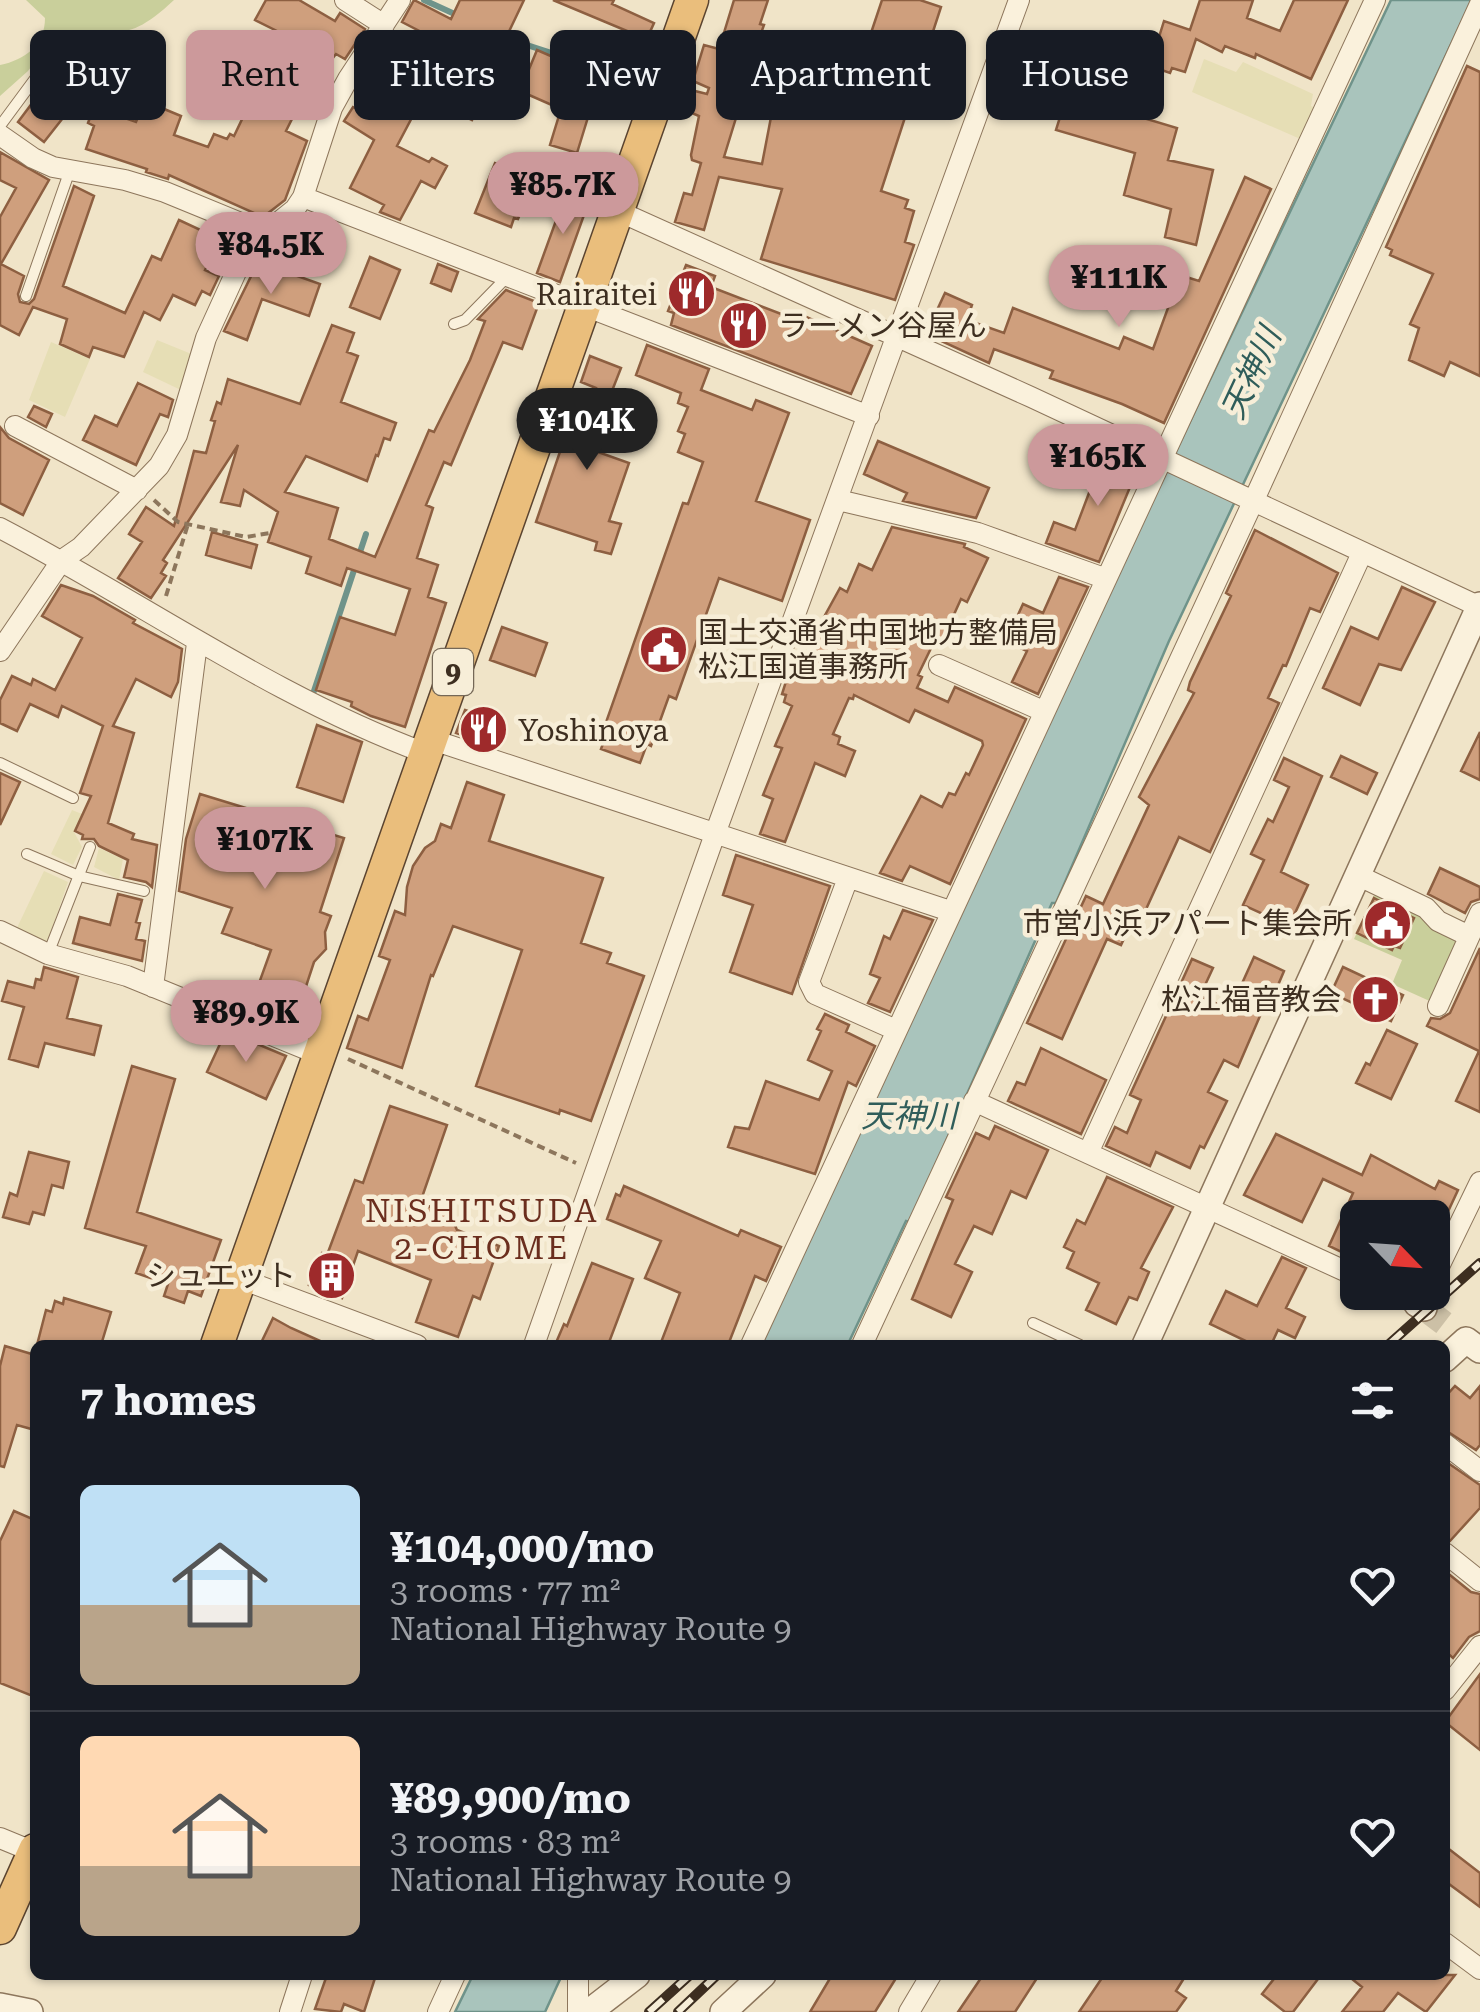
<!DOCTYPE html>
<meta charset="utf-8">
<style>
:root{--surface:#171b24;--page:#20242c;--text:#f1f3f6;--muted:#9ea1a6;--line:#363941;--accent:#cc999b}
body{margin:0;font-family:"Roboto Serif","Noto Sans JP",serif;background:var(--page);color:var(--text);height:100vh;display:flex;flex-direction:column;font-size:38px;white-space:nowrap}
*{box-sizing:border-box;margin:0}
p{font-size:32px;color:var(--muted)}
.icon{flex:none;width:55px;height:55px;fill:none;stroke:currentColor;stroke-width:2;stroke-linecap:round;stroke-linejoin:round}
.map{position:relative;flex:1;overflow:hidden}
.sheet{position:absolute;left:30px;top:1340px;width:1420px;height:640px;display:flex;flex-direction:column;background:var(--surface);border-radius:15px;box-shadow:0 2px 8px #0004}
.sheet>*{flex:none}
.guide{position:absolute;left:30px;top:30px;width:1420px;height:90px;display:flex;gap:20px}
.needle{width:65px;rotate:115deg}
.fabs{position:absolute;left:1340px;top:1200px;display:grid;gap:20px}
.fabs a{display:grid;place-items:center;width:110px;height:110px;border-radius:15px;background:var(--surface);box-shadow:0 2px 8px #0004;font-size:50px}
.price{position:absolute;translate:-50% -85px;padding:0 22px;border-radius:35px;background:var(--accent);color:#111;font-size:32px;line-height:65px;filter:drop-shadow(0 2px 5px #0008)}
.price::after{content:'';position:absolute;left:50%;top:60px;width:30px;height:22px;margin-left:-15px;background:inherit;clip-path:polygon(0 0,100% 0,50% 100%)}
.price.active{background:#222;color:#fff}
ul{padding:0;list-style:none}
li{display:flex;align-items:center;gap:30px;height:250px;padding:0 50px}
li+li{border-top:2px solid var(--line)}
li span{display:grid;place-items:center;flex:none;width:280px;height:200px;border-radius:15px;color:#555}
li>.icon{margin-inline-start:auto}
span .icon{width:120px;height:120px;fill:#fffc;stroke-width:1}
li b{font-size:42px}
h2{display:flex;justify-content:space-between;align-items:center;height:120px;padding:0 50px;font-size:42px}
.tag{padding:0 35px;border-radius:15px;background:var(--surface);box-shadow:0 2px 8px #0004;font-size:35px;line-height:90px}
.tag.active{background:var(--accent);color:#111}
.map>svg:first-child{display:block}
.farmland{fill:#e6deb5}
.green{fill:#c9cf9b}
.water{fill:#a9c4bc;stroke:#6f938a;stroke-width:2.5}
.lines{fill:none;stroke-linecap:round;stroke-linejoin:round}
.stream{stroke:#6f938a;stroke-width:6}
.building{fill:#cf9f7d;stroke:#8d5f41;stroke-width:2.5;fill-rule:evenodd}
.tertiary-tunnel{stroke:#ccc0a6;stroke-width:25;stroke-dasharray:25 12;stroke-linecap:butt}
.service-casing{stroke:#8d765c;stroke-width:12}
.minor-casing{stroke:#8d765c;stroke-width:22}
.tertiary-casing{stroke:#8d765c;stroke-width:28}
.trunk-casing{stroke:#5b4430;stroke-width:35}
.path{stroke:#8d765c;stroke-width:4;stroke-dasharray:8 5;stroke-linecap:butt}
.service{stroke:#faf1dc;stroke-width:10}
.minor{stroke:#faf1dc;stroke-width:20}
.tertiary{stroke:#faf1dc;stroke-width:25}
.trunk{stroke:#eabe7c;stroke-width:32}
.rail-casing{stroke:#3d2e20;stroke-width:10}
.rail{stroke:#f7eed8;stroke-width:6;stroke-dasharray:19;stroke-linecap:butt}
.labels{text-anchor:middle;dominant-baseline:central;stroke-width:9;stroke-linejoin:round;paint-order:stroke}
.shield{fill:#f7eed8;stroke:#756857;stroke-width:2.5}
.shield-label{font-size:28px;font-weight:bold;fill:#3d2e20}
.poi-label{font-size:30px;fill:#3d2e20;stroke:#f7eed8;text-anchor:end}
.water-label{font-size:32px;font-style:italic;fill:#2f5d5a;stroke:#f7eed8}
.neighbourhood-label{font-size:32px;letter-spacing:2.5px;fill:#6b2e1e;stroke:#f7eed8}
</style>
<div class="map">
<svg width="1480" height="2012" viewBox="0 0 1480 2012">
<rect width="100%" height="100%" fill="#f0e4c8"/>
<!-- farmland -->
<path class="farmland" d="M1204 59 1236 72 1243 62 1313 94 1311 106 1319 110 1305 141 1192 92Z
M157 340 194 355 183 391 143 372Z
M51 342 90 359 65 417 29 400Z
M72 810 82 814 74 832 82 847 73 865 51 854Z
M99 848 123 859 119 880 94 867Z
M44 871 68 882 48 940 41 944 15 932Z"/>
<!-- green -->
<path class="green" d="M26 0H174C126 45 117 30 59 30L28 71 0 96V65C25 60 45 45 45 18Z
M1376 891 1428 916 1461 944 1434 1003 1392 984 1402 960 1354 939Z"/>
<!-- water -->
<path class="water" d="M1391 0H1472L1169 641 1056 903H1052L910 1222 906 1221 849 1342 851 1345H761L1155 495Z
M473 1975H562L545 2012H455Z"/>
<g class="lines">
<!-- stream -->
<path class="stream" d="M424 0 459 16
M502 37 607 71 601 104
M314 691 366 534"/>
</g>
<!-- building -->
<path class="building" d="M266 0H299L335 21 340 13 365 29 345 59 336 54 332 59 329 58 313 92 307 89 286 131 307 141 285 200 263 217 169 175 168 179 146 172 147 169 86 149 94 126 88 123 94 107 136 122 145 101 181 116 174 135 208 147 214 134 227 139 230 134 234 136 246 111 262 118 285 73 278 70 291 38 255 20Z
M414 0 451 19 460 0H524L486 80 494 84 483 108 479 106 472 120 418 93 440 46 427 39 429 36 402 22Z
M553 0H614L612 4 654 23 639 56 620 47 627 31Z
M734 0H768L760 24 764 25 760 36 862 60 882 0H920L941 7 881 191 908 200 905 208 914 211 905 242 914 245 895 300 761 259 782 189 719 177 704 230 675 222 684 193 692 195 701 163 692 160 691 155 699 116 685 110 691 90 707 94 709 88 693 81 704 45 719 49ZM740 105 772 112 762 164 724 157Z
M1200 0H1253L1247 18 1280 31 1294 0H1348L1311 79 1256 54 1255 58 1225 46 1222 52 1196 39 1185 72 1172 68 1170 73 1150 66 1164 21 1190 30Z
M80 38 99 52 72 99 77 100 44 142 18 122 33 102 35 104 50 73 57 64 60 66Z
M537 50 576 67 604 73 596 115 589 114 577 153 550 145 561 109 520 91Z
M1467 66 1480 72V376L1450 362 1444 376 1409 360 1419 328 1410 324 1433 274 1390 255 1392 250 1386 247Z
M370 85 418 106 397 146 429 162 432 158 447 166 435 188 421 181 400 220 380 212 384 205 350 188 374 140 344 121 353 107 357 109Z
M1067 95 1177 128 1168 160 1213 170 1196 245 1165 237 1171 209 1124 195 1135 153 1056 130Z
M0 152 49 180 1 264 24 276 18 294 20 302 29 304 34 299 74 186 94 196 63 286 125 313 152 256 161 260 179 220 220 239 205 270 219 276 210 295 202 291 195 305 173 295 160 320 144 312 124 357 93 347 89 357 60 344 67 319 33 307 19 335 0 325V217L16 188 0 180Z
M506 159 538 172 518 219 514 218 511 227 475 213 495 163 503 166Z
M542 170 564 184 555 199 537 187Z
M1245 177 1271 189 1164 423 1122 404 1050 378 1053 371 994 349 989 363 926 334 945 293 972 305 967 320 1004 333 1013 308 1119 349 1124 337 1153 349 1180 275 1199 281Z
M566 193 589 201 560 282 537 273Z
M370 257 400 270 380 319 350 307Z
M258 262 320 284 309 316 262 299 247 340 224 331Z
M438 264 458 272 451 291 431 283Z
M686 265 715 276 711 287 802 322 804 316 872 346 851 394 671 325 674 313 668 311Z
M506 290 539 303 522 349 503 342 451 465 444 462 426 505 433 508 417 558 438 565 428 597 446 603 405 727 371 716 351 706 352 702 316 690 340 617 395 635 410 589 347 568 341 586 306 573 311 557 268 542 278 512 244 490 240 506 221 502 238 445 163 560 167 563 161 573 166 576 151 598 118 578 142 542 129 534 146 507 174 526 194 451 206 453 215 421 211 420 217 402 221 404 228 379 300 404 332 325 354 333 347 352 358 356 341 402 396 423 390 440 384 438 378 456 376 455 367 481 306 456 285 492 338 508 329 539 375 557 429 430 434 432 470 360 485 321 478 319Z
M647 345 709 369 701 390 752 410 756 400 789 413 756 501 810 520 782 601 719 578 676 699 669 696 651 746 647 744 640 763 601 749 608 730 604 728 683 503 688 504 703 462 678 452 685 434 678 431 688 407 678 403 681 393 636 375Z
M590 356 621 368 601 419 605 420 595 451 629 463 609 521 621 524 611 554 595 550 597 542 536 522 564 440 576 445 596 388 581 382Z
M138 383 173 400 168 417 160 414 136 465 83 440 95 416 117 426Z
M34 406 52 414 46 427 28 417Z
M0 427 9 438 49 460 23 515 0 503Z
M878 441 989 488 976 518 903 501 907 493 864 474Z
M1106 448 1140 463 1099 562 1046 543 1054 522 1075 530Z
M892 527 965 544 964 547 988 558 967 602 961 599 941 643 935 640 918 675 922 677 917 688 948 702 955 687 1026 719 950 884 910 866 902 881 880 873 921 796 942 807 949 793 955 795 966 773 969 775 983 745 982 741 915 710 909 722 854 695 853 699 849 698 833 734 840 737 838 744 855 751 845 776 815 763 785 842 760 834 773 799 763 795 782 748 775 746 792 706 784 702 786 695 782 694 788 675 794 677 803 652 809 654 824 617 840 588 847 592 859 564 872 570Z
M1255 530 1338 573 1320 612 1310 608 1286 666 1283 665 1268 698 1279 703 1210 852 1179 837 1142 918 1135 915 1121 945 1107 939 1062 1039 1027 1023 1086 896 1103 904 1149 805 1139 797 1194 693 1188 690 1190 682 1231 596 1226 593Z
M212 532 257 545 251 568 206 555Z
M1059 577 1088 587 1038 694 1012 682 1027 651 1006 641 1023 604 1043 613Z
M61 585 93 596 135 620 133 623 182 649 178 682 171 697 136 679 113 726 134 733 108 823 134 834 132 839 157 845 152 887 146 882 124 877 128 860 99 846 94 839H82L83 835 75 831 91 796 80 793 103 726 62 706 58 717 30 704 17 731 0 723V700L12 676 31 685 33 679 55 690 82 638 42 616Z
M1402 587 1435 602 1401 670 1379 664 1360 705 1323 688 1351 627 1378 639Z
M502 627 547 643 535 676 490 660Z
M465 710 505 724 498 747 456 733Z
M317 725 362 742 343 802 297 787Z
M1480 732V780L1461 771Z
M1341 756 1377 773 1367 794 1331 777Z
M1284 758 1322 776 1281 872 1308 885 1289 926 1243 905 1264 860 1251 854 1268 819 1273 822 1289 787 1274 780Z
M0 773 20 782 0 825Z
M467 782 504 795 489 841 603 878 581 943 611 953 607 963 644 976 591 1121 560 1110 559 1114 476 1086 522 950 453 926 433 976 431 975 402 1068 347 1048 358 1016 368 1020 390 960 379 956 395 911 405 915 407 887 413 866 425 848 435 841 441 824 451 828Z
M200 794 344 838 320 912 331 916 325 932 326 949 314 962 292 1029 249 1011 271 950 222 933 232 908 179 891 186 839Z
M736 855 830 886 792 994 730 972 753 905 723 895Z
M1440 868 1480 887V899L1471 902 1465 913 1428 894Z
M118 894 142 900 136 922 140 923 136 939 145 941 142 961 73 943 80 917 110 925Z
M1374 898 1414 918 1400 948 1394 946 1392 950 1357 933Z
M903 910 933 920 890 1012 868 1003 880 978 870 974 884 936 890 939Z
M1480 948V1112L1456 1101 1479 1051 1427 1026 1431 1018 1440 1019 1450 1013Z
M1254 957 1284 971 1273 997 1269 995 1238 1067 1224 1060 1208 1092 1227 1101 1204 1148 1200 1146 1190 1168 1156 1152 1150 1166 1106 1146 1115 1127 1127 1133 1141 1100 1130 1095 1192 959 1213 968 1200 996 1230 1010Z
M44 967 78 977 67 1018 101 1026 94 1055 45 1043 38 1067 9 1059 24 1007 2 1001 8 981 34 988 36 979 41 980Z
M1343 967 1403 995 1391 1021 1331 993Z
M825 1014 849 1025 846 1032 875 1046 856 1086 848 1082 815 1174 728 1147 735 1127 749 1129 766 1081 819 1100 832 1071 808 1060 821 1031 817 1029Z
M1387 1030 1417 1044 1391 1099 1356 1083 1366 1063 1370 1065Z
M226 1031 286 1056 266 1099 207 1072Z
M1041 1048 1106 1080 1081 1134 1008 1101 1017 1082 1025 1085Z
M132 1066 175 1079 137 1212 221 1240 201 1296 188 1291 184 1303 164 1296 168 1284 136 1273 146 1246 85 1228Z
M390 1106 447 1125 420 1203 450 1214 457 1230 499 1246 480 1299 473 1296 458 1337 416 1322 431 1280 358 1251 342 1298 309 1285 322 1253 327 1255 355 1180 363 1183Z
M995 1126 1048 1150 1026 1198 1011 1191 992 1234 974 1226 955 1264 972 1272 951 1317 912 1299 953 1200 946 1197 976 1133 989 1139Z
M1276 1134 1362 1175 1371 1155 1435 1189 1439 1181 1458 1190 1445 1218H1402L1385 1210 1382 1218H1358V1260L1329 1246 1353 1193 1323 1179 1302 1222 1244 1195Z
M29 1152 69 1162 63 1188 52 1185 44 1215 33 1212 29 1224 3 1217 10 1193 17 1196Z
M1107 1177 1173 1207 1141 1268 1149 1272 1137 1300 1129 1297 1116 1324 1086 1310 1099 1283 1067 1268 1074 1252 1064 1247 1077 1220 1085 1224Z
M624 1186 738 1236 741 1230 781 1247 766 1281 755 1276 728 1345H660L680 1293 645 1278 661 1241 607 1219 616 1194 620 1196Z
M1282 1257 1306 1268 1286 1308 1305 1317 1295 1338 1278 1330 1271 1345H1254L1210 1324 1226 1291 1257 1306Z
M592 1263 633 1279 608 1345H555L564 1324 567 1326Z
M64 1298 111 1312 101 1345H37L46 1310 52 1312 55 1301 63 1304Z
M273 1318 291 1328 329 1345H260Z
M5 1346 35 1355V1430L17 1425 4 1467 0 1466V1366Z
M1455 1386 1470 1398 1480 1386V1445L1476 1450 1445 1430V1397Z
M1445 1461 1480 1485V1508L1450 1541 1445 1540Z
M14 1511 35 1520V1697L0 1683V1541Z
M1445 1571 1471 1592 1480 1594V1631L1469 1637 1453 1658 1445 1651Z
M1480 1674V1750L1445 1722Z
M1445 1846 1480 1873V1907L1445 1881Z
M327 1975H376L364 2012 344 2004 341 2012 315 2009Z
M832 1975H898L875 2012H810Z
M983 1975H1039L1015 2012H958Z
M1104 1975H1186L1176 1991 1186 1998 1176 2012H1079Z
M1277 1975H1321L1293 2012H1285L1262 1994Z
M1347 1975H1455L1426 2012 1398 1993 1383 2012H1342L1362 1987Z"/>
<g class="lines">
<!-- tertiary-tunnel -->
<path class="tertiary-tunnel" d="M1424 1308 1449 1327"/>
<defs>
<path id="service" d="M0 126 51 57
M26 296 70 170
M454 324 465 320 508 276
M0 763 73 798
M27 854 79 876 144 891
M48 954 90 847
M1033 1323 1080 1345"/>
<path id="minor" d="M345 0 384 25
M0 135 33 158 53 167 125 180 165 192 265 233
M303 197 869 416
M618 211 1031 397 1480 607
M15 426 137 490
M838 500 978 533 1104 578
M0 528C142 602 274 697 425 753
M0 651 62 560 81 547 159 466 177 435 206 338 242 259 265 233 295 209 303 197 332 108 348 79 400 0
M939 665 1043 711
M430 739 950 911
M1357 875 1426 908 1438 921 1469 936
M848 878 809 982 815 994 896 1030
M0 931 48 954 127 976 318 1054
M153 987 197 643
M1438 1006 1480 913
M974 1101 1358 1277
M1088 1153 1362 553
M241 1279 417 1345
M1432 1281 1480 1182
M1392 1292 1417 1304 1424 1294
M534 1345 715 834 1019 0
M751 1345 1375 0
M862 1345 1253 502 1480 4
M1445 1444 1480 1471
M1445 1553 1480 1581
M1445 1690 1480 1646
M0 1838 34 1852
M1445 1943 1480 1969
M290 2012 302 1975
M438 2012 455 1975
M578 2012V1975
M909 2012 931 1975"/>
<path id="tertiary" d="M1417 1304 1424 1308
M1145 1345 1480 605
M1445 1359 1466 1340 1480 1350
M0 2006 30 2012
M589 2012 637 1975
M723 2012 763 1975"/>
<path id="trunk" d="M217 1345 692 0
M0 1928 35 1850"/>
</defs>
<!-- service casing -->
<use href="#service" class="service-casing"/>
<!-- minor casing -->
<use href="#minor" class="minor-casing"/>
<!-- tertiary casing -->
<use href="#tertiary" class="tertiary-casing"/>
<!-- trunk casing -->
<use href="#trunk" class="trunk-casing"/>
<!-- path -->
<path class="path" d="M154 500 178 522 246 537 270 533
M166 596 188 524
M348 1059 576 1163"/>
<!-- service -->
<use href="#service" class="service"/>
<!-- minor -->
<use href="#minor" class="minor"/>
<!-- tertiary -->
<use href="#tertiary" class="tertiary"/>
<!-- trunk -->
<use href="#trunk" class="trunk"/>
<defs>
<path id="rail" d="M1388 1345 1480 1263
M649 2012 690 1975
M678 2012 717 1975"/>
</defs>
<!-- rail casing -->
<use href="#rail" class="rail-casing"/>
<!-- rail -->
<use href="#rail" class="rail"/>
</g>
<!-- icons -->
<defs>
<symbol id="restaurant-disc" viewBox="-11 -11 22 22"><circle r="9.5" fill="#9e2a2b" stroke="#f7eed8"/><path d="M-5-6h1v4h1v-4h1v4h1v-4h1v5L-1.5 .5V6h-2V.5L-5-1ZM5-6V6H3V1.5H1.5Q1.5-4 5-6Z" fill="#fff"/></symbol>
<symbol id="civic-disc" viewBox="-11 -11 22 22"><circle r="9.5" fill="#9e2a2b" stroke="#f7eed8"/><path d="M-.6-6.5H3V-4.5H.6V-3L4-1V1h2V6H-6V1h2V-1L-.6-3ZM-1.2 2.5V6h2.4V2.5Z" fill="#fff"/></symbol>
<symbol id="church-disc" viewBox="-11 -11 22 22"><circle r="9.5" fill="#9e2a2b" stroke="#f7eed8"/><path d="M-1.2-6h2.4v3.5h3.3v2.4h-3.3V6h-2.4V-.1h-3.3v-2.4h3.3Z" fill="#fff"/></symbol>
<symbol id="building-disc" viewBox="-11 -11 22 22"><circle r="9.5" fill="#9e2a2b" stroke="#f7eed8"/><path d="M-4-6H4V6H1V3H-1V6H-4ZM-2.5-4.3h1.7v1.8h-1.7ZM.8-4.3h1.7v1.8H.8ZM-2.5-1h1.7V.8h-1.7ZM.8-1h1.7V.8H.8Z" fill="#fff"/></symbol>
</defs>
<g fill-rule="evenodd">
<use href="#restaurant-disc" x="664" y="266" width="55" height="55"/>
<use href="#restaurant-disc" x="716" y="298" width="55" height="55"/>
<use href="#civic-disc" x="636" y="622" width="55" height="55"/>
<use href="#restaurant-disc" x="456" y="702" width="55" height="55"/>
<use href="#civic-disc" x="1360" y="896" width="55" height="55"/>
<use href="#church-disc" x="1348" y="972" width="55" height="55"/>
<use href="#building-disc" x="304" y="1248" width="55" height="55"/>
</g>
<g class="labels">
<!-- shield labels -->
<rect class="shield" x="433" y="649" width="40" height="46" rx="8"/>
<g class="shield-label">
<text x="453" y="672">9</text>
</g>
<!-- poi labels -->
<g class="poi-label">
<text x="657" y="294">Rairaitei</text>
<text x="778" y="325" text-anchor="start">ラーメン谷屋ん</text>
<text x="698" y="632" text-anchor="start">国土交通省中国地方整備局<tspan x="698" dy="34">松江国道事務所</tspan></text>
<text x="518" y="730" text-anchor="start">Yoshinoya</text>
<text x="1352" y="923">市営小浜アパート集会所</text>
<text x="1341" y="999">松江福音教会</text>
<text x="296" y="1275">シュエット</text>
</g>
<!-- water labels -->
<g class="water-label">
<text transform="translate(1251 373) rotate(-65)">天神川</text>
<text x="909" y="1116">天神川</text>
</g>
<!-- neighbourhood labels -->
<g class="neighbourhood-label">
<text x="482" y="1211">NISHITSUDA<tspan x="482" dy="37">2-CHOME</tspan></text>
</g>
</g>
</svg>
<div class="fabs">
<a><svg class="needle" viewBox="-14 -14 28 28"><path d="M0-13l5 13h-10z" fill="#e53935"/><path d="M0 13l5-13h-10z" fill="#9ea1a6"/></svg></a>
</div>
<b class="price" style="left:563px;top:237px">¥85.7K</b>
<b class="price" style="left:271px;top:297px">¥84.5K</b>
<b class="price" style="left:1119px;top:330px">¥111K</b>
<b class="price active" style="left:587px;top:473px">¥104K</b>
<b class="price" style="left:1098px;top:509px">¥165K</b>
<b class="price" style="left:265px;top:892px">¥107K</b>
<b class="price" style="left:246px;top:1065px">¥89.9K</b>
<div class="guide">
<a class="tag">Buy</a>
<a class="tag active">Rent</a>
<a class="tag">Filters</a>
<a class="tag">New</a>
<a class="tag">Apartment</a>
<a class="tag">House</a>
</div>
<section class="sheet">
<h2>7 homes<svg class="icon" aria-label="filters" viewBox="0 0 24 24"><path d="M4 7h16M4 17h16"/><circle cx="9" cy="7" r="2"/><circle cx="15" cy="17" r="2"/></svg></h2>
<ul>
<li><span style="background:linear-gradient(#bfe0f5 60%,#b9a48a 0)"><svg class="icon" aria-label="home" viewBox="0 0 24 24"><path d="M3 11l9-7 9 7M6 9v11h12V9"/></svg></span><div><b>¥104,000/mo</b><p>3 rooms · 77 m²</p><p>National Highway Route 9</p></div><svg class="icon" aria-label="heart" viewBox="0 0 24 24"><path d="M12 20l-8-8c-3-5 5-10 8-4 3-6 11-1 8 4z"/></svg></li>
<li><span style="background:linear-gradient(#ffd9b3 65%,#b9a48a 0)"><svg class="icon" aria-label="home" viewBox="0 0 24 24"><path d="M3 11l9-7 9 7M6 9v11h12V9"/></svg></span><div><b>¥89,900/mo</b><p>3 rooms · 83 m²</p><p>National Highway Route 9</p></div><svg class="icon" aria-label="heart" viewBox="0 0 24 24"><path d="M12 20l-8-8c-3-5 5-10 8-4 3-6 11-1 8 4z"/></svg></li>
</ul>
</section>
</div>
